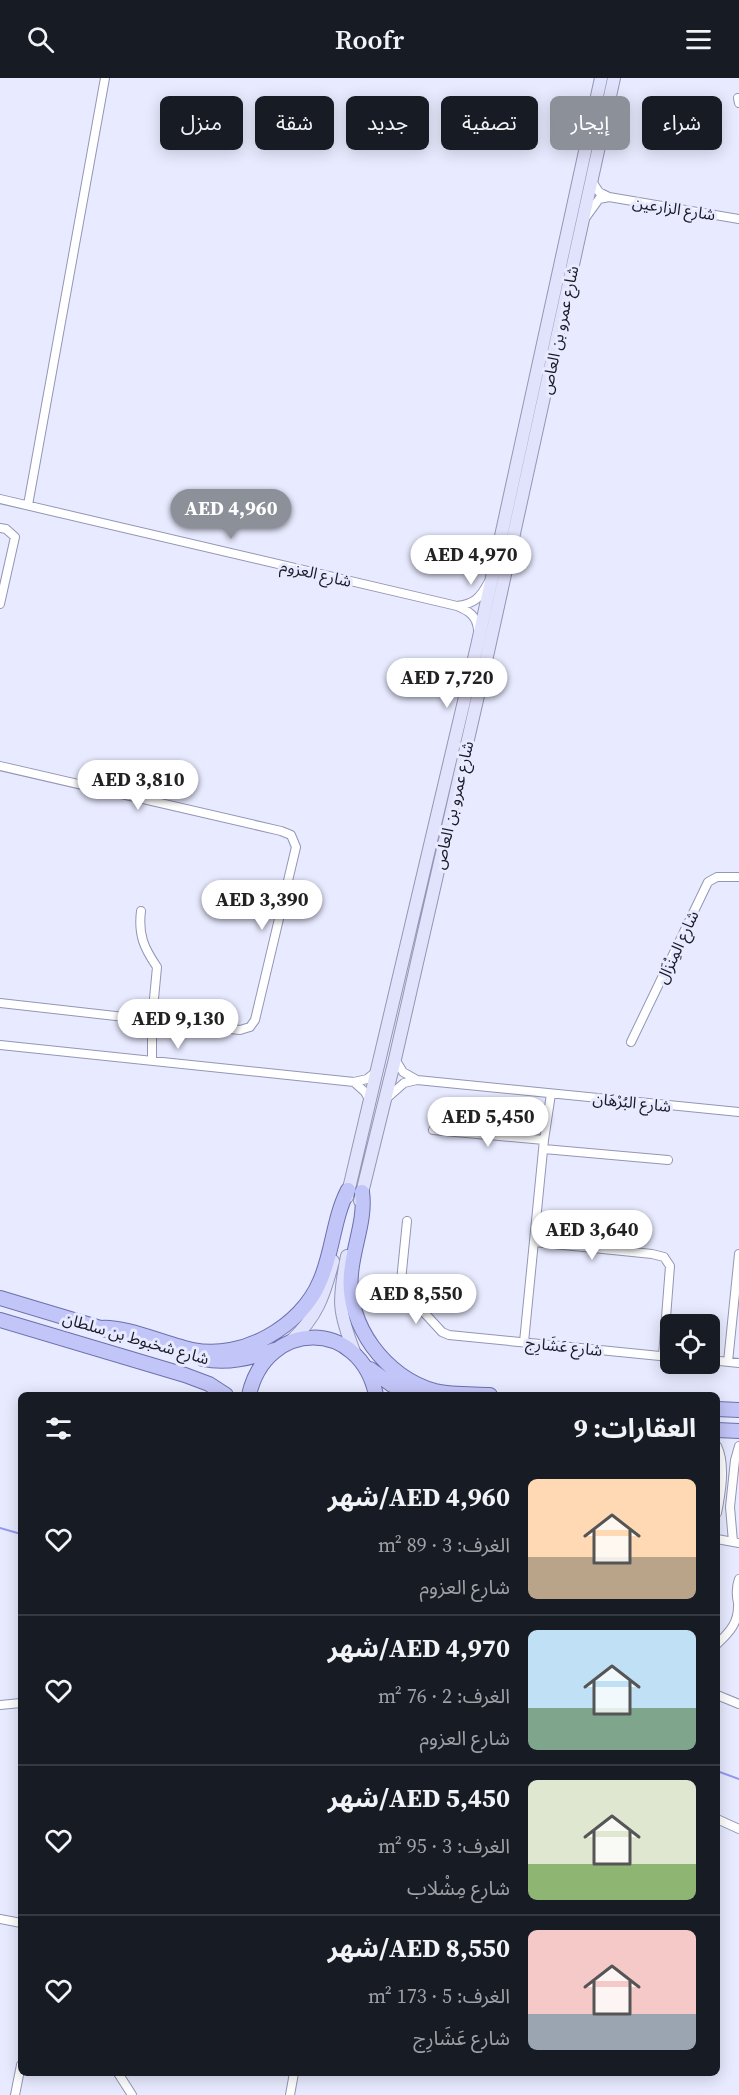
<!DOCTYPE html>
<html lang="ar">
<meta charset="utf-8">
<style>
:root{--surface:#171b24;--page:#20242c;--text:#f1f3f6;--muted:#9ea1a6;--line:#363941;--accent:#8c9099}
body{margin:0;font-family:"Source Serif 4","Noto Sans Arabic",serif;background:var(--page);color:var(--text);direction:rtl;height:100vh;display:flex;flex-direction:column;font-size:22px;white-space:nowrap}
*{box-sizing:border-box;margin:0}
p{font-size:20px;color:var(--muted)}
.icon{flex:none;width:33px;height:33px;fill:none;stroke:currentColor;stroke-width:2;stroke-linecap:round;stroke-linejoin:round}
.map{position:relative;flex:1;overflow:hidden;direction:ltr}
.panel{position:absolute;left:18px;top:1314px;width:702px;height:684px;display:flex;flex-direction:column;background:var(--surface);border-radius:9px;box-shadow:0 3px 15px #0003;direction:rtl}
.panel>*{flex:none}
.hud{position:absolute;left:18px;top:18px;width:704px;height:54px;direction:rtl;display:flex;gap:12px}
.fabs{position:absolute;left:660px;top:1236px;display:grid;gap:12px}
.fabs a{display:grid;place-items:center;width:60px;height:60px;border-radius:9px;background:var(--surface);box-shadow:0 3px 15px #0003;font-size:30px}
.price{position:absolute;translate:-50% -51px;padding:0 14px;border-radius:21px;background:#fff;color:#222;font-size:20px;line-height:39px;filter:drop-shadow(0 2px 3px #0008)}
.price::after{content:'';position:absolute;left:50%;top:36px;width:18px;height:14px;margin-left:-9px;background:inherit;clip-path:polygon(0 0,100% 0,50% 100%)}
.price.current{background:var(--accent);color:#fff}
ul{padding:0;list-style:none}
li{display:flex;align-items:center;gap:18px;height:150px;padding:0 24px}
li+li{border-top:2px solid var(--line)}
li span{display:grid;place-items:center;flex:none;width:168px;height:120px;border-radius:9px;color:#555}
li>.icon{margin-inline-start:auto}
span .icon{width:72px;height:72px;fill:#fffc;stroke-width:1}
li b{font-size:26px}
h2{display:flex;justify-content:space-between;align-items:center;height:72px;padding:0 24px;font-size:26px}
.tag{padding:0 21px;border-radius:9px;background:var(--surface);box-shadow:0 3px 15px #0003;font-size:21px;line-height:54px}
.tag.current{background:var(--accent);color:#fff}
header{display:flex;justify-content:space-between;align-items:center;height:78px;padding:0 24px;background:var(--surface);font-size:27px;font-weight:600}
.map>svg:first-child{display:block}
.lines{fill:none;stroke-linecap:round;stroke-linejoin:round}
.stream{stroke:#9599ee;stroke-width:2}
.minor-casing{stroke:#9396b5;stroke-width:10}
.secondary-casing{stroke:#9396b5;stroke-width:14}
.primary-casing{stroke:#6d70ab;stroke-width:16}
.minor{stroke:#fff;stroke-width:8}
.secondary{stroke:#e1e2fb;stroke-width:12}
.primary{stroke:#c2c5f7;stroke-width:14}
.labels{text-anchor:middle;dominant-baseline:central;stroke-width:6;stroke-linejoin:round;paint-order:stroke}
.street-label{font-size:16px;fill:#191a26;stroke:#e8eaff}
</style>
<header><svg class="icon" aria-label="menu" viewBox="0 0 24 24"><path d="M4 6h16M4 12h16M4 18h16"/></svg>Roofr<svg class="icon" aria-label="search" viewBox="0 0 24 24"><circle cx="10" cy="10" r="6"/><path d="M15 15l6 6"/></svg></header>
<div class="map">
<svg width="739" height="2017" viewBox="0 0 739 2017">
<rect width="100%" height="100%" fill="#e8eaff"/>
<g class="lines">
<!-- stream -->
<path class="stream" d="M0 1450 21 1456
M717 1693 739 1701"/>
<defs>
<path id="minor" d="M738 20 739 25
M591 102 599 114 609 119 739 141
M586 139 599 121 609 119
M0 421 457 528C469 533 477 538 478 552
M28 427 105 0
M0 450 6 451 15 459 0 526
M457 528C474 526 480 520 488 505
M0 688 281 753 291 757 296 769 255 942 250 949 240 952 0 925
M141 833C138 857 144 870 157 889L152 942V982
M631 964 708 804 717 799H739
M0 967 354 1004 367 1001 376 994
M395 981 403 994 417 1002
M354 1004 365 1014 370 1023
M387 1020 404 1005 417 1002 739 1034
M433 1052 544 1062
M544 1071 668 1082
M407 1143 401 1203 407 1216 442 1254 449 1257 670 1279
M534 1164 652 1176 664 1179 670 1188 663 1278
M524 1264 544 1062 551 1016
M710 1282 739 1285
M728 1284 739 1176
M717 1368C726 1386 721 1415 717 1435
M717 1461 739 1465
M733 1464 730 1429 735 1382 739 1368
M717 1566C730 1554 739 1544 738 1525 736 1516 736 1509 739 1501
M717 1617 739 1626
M0 1627 21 1625
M717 1741 739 1751
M0 1841 21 1845
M118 1995 132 2017
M15 2017 21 1987
M290 2017 294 1995"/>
<path id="secondary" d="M347 1119 477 568 601 0
M360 1123 395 981 488 574 614 0
M347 1178C338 1223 338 1233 355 1276
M290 1264C317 1239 324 1218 333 1183"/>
<path id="primary" d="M362 1114C366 1141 353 1169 351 1196 346 1247 386 1300 435 1313 453 1317 472 1316 490 1317
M0 1220 107 1252
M0 1242 185 1297 209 1306 226 1317
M100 1250C123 1247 168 1267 193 1272 242 1282 301 1249 320 1203 333 1174 333 1141 348 1112
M203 1281C227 1286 251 1280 274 1272
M370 1291 392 1307 417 1317
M249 1317C266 1241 360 1240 376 1317
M717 1331 739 1332
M717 1352 739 1353"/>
</defs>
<!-- minor casing -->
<use href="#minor" class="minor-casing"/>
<!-- secondary casing -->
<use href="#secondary" class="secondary-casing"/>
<!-- primary casing -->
<use href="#primary" class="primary-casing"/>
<!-- minor -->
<use href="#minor" class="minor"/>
<!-- secondary -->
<use href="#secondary" class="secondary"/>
<!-- primary -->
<use href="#primary" class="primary"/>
</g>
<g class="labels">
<!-- street labels -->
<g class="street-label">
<text transform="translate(674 130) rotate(9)">شارع الزارعين</text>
<text transform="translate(559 252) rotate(-78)">شارع عمرو بن العاص</text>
<text transform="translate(316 495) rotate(13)">شارع العزوم</text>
<text transform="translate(453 727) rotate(-77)">شارع عمرو بن العاص</text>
<text transform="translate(677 869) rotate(-65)">شارع المِنْزَال</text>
<text transform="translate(632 1024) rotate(6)">شارع البُرْهَان</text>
<text transform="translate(136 1260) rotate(16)">شارع شخبوط بن سلطان</text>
<text transform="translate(564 1268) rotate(6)">شارع عَشَارِج</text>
</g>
</g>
</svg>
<div class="fabs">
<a><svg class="icon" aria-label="locate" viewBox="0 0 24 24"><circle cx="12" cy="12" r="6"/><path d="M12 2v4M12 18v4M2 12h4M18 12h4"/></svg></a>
</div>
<b class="price current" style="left:231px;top:462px">AED 4,960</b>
<b class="price" style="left:471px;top:508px">AED 4,970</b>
<b class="price" style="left:447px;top:631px">AED 7,720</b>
<b class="price" style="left:138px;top:733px">AED 3,810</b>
<b class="price" style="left:262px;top:853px">AED 3,390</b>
<b class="price" style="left:178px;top:972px">AED 9,130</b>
<b class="price" style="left:488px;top:1070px">AED 5,450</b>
<b class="price" style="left:592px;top:1183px">AED 3,640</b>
<b class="price" style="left:416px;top:1247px">AED 8,550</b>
<div class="hud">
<a class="tag">شراء</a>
<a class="tag current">إيجار</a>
<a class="tag">تصفية</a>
<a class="tag">جديد</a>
<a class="tag">شقة</a>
<a class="tag">منزل</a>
</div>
<section class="panel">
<h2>العقارات: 9<svg class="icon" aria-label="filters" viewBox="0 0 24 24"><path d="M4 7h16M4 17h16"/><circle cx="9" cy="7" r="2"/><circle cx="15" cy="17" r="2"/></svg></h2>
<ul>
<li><span style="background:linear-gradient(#ffd9b3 65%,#b9a48a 0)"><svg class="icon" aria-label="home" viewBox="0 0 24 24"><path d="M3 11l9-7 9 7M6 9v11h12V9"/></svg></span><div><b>AED 4,960/شهر</b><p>الغرف: 3 · 89 m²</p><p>شارع العزوم</p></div><svg class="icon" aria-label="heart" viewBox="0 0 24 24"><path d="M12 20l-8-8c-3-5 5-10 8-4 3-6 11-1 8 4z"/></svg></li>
<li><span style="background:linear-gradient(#bfe0f5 65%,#7fa58c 0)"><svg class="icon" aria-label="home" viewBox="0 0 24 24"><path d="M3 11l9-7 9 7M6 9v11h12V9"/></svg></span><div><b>AED 4,970/شهر</b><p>الغرف: 2 · 76 m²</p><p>شارع العزوم</p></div><svg class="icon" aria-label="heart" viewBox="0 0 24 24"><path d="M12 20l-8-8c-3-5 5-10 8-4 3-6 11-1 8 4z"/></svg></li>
<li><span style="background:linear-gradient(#dfe7d0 70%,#8fb573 0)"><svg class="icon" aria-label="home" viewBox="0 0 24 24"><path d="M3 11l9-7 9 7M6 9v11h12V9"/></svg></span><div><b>AED 5,450/شهر</b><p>الغرف: 3 · 95 m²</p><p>شارع مِشْلاب</p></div><svg class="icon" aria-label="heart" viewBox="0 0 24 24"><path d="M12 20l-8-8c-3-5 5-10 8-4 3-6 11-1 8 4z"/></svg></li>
<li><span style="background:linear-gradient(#f6c9c9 70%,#9aa5b1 0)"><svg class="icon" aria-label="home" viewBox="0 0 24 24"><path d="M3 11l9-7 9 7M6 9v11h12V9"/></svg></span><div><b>AED 8,550/شهر</b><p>الغرف: 5 · 173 m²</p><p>شارع عَشَارِج</p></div><svg class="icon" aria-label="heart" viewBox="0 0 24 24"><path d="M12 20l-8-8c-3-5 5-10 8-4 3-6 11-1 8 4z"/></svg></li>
</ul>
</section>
</div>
